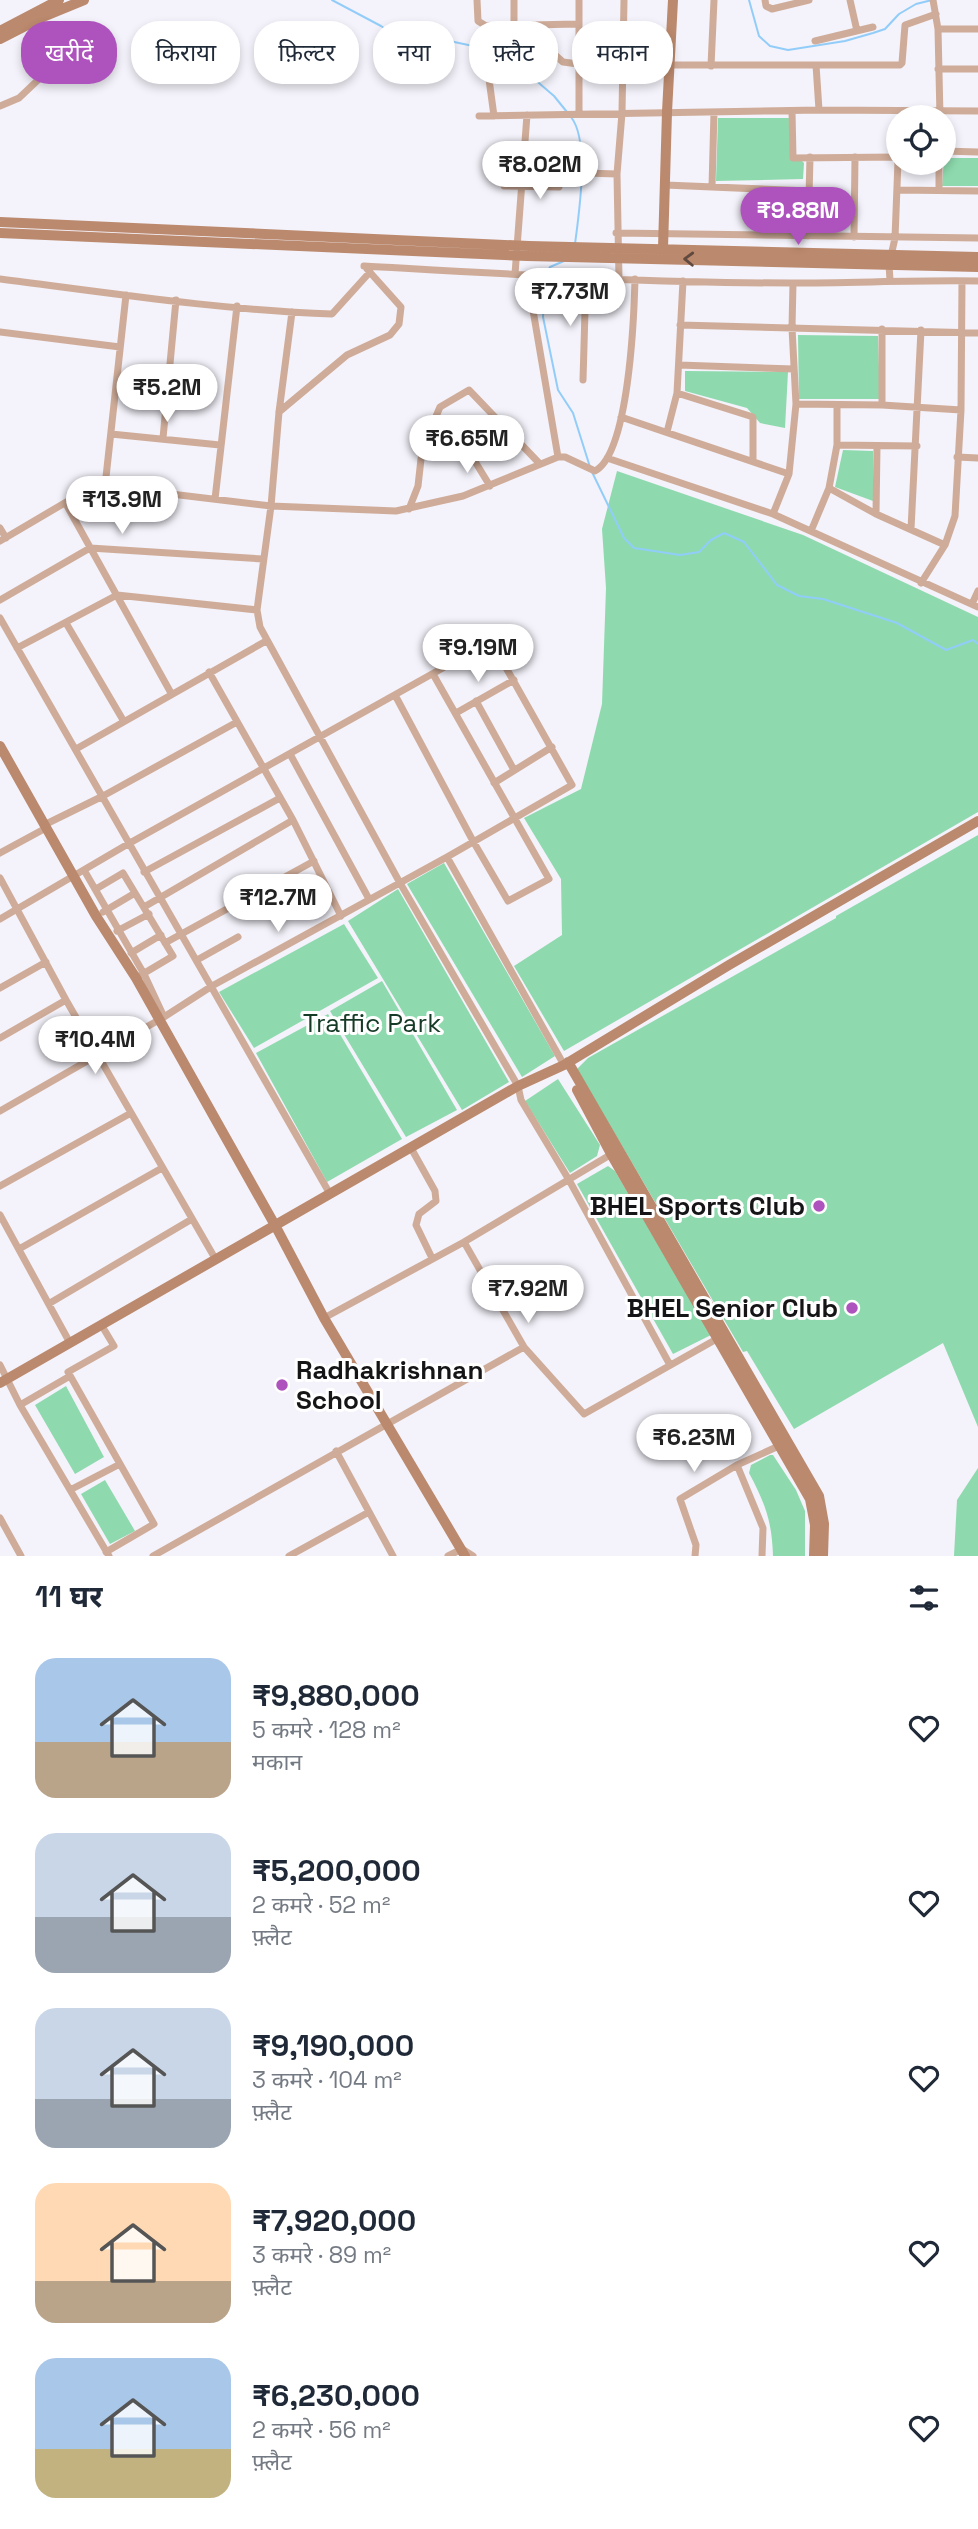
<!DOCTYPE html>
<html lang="hi">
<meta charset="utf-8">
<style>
:root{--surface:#fff;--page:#f2f2f3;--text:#1f2937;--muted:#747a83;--accent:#ae52bd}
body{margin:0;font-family:"Space Grotesk","Noto Sans Devanagari",sans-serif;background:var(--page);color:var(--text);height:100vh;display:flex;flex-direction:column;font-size:26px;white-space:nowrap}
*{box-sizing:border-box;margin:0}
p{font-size:23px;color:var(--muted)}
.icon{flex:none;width:38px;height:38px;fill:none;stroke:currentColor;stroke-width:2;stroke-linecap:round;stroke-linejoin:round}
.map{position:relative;height:1556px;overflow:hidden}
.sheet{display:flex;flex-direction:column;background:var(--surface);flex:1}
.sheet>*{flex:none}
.guide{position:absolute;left:21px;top:21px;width:936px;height:63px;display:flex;gap:14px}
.controls{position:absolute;left:886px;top:105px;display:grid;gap:14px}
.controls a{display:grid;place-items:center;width:70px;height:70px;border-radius:50%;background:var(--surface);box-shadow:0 4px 10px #0003;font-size:35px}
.price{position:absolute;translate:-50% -60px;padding:0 16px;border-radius:24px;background:#fff;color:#222;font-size:23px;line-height:46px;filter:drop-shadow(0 2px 4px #0008)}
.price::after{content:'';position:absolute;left:50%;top:42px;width:21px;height:16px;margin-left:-10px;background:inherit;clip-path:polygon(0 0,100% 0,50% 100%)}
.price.selected{background:var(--accent);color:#fff}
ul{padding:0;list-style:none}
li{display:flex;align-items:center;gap:21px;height:175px;padding:0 35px}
li span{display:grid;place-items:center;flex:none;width:196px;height:140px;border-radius:21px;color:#555}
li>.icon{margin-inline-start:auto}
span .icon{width:84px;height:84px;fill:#fffc;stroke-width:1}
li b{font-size:30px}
h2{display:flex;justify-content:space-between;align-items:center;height:84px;padding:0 35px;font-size:30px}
.pill{padding:0 24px;border-radius:28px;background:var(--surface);box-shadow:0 4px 10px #0003;font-size:24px;line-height:63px}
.pill.selected{background:var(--accent);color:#fff}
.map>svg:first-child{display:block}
.green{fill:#8edaae}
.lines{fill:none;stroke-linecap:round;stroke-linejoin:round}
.stream{stroke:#92cdf9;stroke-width:2}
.street{stroke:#cfac99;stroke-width:7}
.secondary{stroke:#bb896d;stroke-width:10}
.oneway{stroke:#60493e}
.poi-dot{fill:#ae52bd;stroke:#fff;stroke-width:2.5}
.labels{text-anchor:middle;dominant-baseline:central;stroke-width:6;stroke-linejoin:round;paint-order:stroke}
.park-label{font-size:26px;fill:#153a26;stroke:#fff}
.poi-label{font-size:26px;font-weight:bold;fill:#151517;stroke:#fff;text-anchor:end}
</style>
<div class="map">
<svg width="978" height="1556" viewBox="0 0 978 1556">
<rect width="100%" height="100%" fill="#f4f2fa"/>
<!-- green -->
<path class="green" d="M718 118H793L795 154 804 163 803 179 716 181Z
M944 158H978V186H942Z
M798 335 878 336 880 399H799Z
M685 371 788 372 785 428 760 423 747 408 685 391Z
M843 450 873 451V501L835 487Z
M617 471 803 535 978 617V812L564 1051 514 966 562 935 561 879 524 818 581 789 602 704 606 588 602 529Z
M978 835V1427L943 1343 794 1429 747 1351 743 1352 577 1069 588 1058 836 918V916Z
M444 863 555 1056 522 1077 407 884Z
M398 889 509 1082 462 1110 348 921Z
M344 924 378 978 254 1048 219 992Z
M382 981 457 1110 406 1137 330 1011Z
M328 1014 402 1139 327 1182 256 1053Z
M558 1079 600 1145 597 1156 570 1173 525 1101Z
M608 1166 615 1171 711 1335 673 1354 577 1184Z
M66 1386 104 1457 75 1474 35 1405Z
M770 1455H773L796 1490 805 1511V1556H773C772 1521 765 1503 749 1473L751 1465Z
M978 1468V1556H954L957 1500Z
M105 1480 135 1531 110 1544 81 1494Z"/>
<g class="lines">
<!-- stream -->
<path class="stream" d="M332 0 381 26 400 39 417 34 487 49 511 59 554 96 567 112
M749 0 759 36 770 46 788 50 845 41 873 33 885 29 899 14 916 4 932 0
M571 117C590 141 579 213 575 244
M547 273 550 267 564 261
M545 278 543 317 558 390 573 413 590 467
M592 472 624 538 634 548 680 555 699 552 711 540 724 533 744 542 777 585 799 596 823 599 897 623 946 650 973 640 978 644"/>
<!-- street -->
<path class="street" d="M477 0 478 21 486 26 577 24
M514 0V25
M579 0V113
M765 0 766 6 772 9 809 0
M850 0 857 31
M933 0 938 29 940 117
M537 25 540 42 563 62 578 64
M938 29H978
M815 41 873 27
M670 65H816L819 110
M816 65H900L902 63 905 25 936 14
M711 66 714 0
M938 69H978
M488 72 494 116
M0 106 19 98 58 61
M792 111 793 158 898 157
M479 116 819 110 978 111
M525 151H560L559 187 504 186 503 152Z
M943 151 978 152
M939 163V190
M585 173 617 174
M665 185 809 191
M712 187 714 112
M897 190 978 191
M616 233 978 238
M808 236 810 157
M854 237 855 157
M364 266C506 274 649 283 791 283 854 283 916 280 978 281
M515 274 527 115
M527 275 558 457
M0 279C110 293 221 310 332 314L370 272
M619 279 617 174 622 113 624 0
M890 280 889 265 895 238 898 161
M292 312 279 412 271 506 257 610 260 627 400 883 518 1086 521 1100 569 1180 670 1365
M680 325 978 333
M882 329V405
M0 332 120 347
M679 365 794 369
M583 380 586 277
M677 393 753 417V460
M796 404 882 405 961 410
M279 412 347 355 390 335 399 324 401 307 367 269
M621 417 789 474
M667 432 677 393 683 281
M111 434 220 445
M163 438 176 300
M837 445 917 446
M468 450 490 486
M957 457 978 458
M607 458 773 514 978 607
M105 486 126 295
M829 488 876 514 945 545
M215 499 237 306
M66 504 171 693
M409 509 418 486 421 459 431 428 440 407 469 390 540 464
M773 514 789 474 796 404 792 328 793 283
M876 514 877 446
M0 528 6 538
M911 529 921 330
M811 531 829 488 837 445V405
M0 541 85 491 105 486 271 506 396 511 463 496 558 457H565L595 471C629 453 634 317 635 279
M921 583 945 545 955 516 961 410 962 281
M0 600 90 548 263 559
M972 604 978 591
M0 618 330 1194
M66 623 123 720
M17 648 117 595 257 610
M209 672 293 820 341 916
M395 695 473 841 508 901 549 879 433 674
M476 701 514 770
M456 713 514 680
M76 749 266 641
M290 754 369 899
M494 783 552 747
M44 825 103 796 237 722
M0 853 46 828
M447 857 564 1065
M84 870 144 974 164 1017
M144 872 280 798
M0 878 66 1000 216 1260
M96 889 123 873 173 956 136 978
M144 907 293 820
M103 912 135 893
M0 919 128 844 491 641 572 785 447 857 212 986 164 1017 0 1111
M117 931 149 914
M165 943 314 861
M131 953 161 935
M197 960 238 937
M0 988 46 962
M0 1038 66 1000
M411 1148 435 1191 436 1201 419 1214 416 1225 432 1258
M0 1186 131 1113
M0 1215 70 1343
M464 1242 524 1347 584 1414 722 1336
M19 1249 162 1168
M50 1303 192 1219
M324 1318 464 1242 615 1152
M102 1326 114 1346 68 1372 154 1524 106 1552
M0 1365 20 1405 109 1556
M20 1405 70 1376
M336 1451 393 1556
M737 1465 763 1528 762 1556
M70 1490 120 1464
M0 1518 21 1556
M153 1556 524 1347
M289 1556 369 1512
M448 1556 462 1549 473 1556
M695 1556 696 1545 680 1499 737 1465 781 1445"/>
<!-- secondary -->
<path class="secondary" d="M0 31 59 0
M0 39 45 16 84 0
M0 222 529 246 978 257
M0 233 527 256 978 267
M663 248 667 112 673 0
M0 746 96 916 136 978 276 1227 324 1318 465 1556
M568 1062 819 1496 824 1524 823 1556
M577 1090 611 1154 810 1499 815 1525 814 1556
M0 1383 518 1086 564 1065 729 965 978 821"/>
</g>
<!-- one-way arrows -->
<defs><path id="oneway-chevron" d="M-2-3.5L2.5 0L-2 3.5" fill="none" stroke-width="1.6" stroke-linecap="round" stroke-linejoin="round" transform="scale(1.75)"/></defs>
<use class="oneway" href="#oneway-chevron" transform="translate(689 259) rotate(-178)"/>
<!-- markers -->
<g class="poi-dot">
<circle cx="819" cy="1206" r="7"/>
<circle cx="852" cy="1308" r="7"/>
<circle cx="282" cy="1385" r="7"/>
</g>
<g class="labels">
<!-- park labels -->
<g class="park-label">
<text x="372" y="1023">Traffic Park</text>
</g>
<!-- poi labels -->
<g class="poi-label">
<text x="805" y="1206">BHEL Sports Club</text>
<text x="838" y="1308">BHEL Senior Club</text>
<text x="296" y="1370" text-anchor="start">Radhakrishnan<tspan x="296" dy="30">School</tspan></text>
</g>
</g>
</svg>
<div class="controls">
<a><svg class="icon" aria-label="locate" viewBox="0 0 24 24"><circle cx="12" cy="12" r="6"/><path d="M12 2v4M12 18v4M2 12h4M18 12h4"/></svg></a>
</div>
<b class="price" style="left:540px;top:201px">₹8.02M</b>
<b class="price selected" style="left:798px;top:247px">₹9.88M</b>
<b class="price" style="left:570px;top:328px">₹7.73M</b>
<b class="price" style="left:167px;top:424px">₹5.2M</b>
<b class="price" style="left:467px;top:475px">₹6.65M</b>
<b class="price" style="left:122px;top:536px">₹13.9M</b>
<b class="price" style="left:478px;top:684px">₹9.19M</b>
<b class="price" style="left:278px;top:934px">₹12.7M</b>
<b class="price" style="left:95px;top:1076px">₹10.4M</b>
<b class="price" style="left:528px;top:1325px">₹7.92M</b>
<b class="price" style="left:694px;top:1474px">₹6.23M</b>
<div class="guide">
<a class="pill selected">खरीदें</a>
<a class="pill">किराया</a>
<a class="pill">फ़िल्टर</a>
<a class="pill">नया</a>
<a class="pill">फ़्लैट</a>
<a class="pill">मकान</a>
</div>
</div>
<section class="sheet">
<h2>11 घर<svg class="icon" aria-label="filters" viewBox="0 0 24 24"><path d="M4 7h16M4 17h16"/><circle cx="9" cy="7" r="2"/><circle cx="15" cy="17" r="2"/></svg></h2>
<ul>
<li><span style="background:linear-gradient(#a9c7e8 60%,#b9a48a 0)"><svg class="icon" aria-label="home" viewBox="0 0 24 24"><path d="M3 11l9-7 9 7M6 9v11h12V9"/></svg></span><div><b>₹9,880,000</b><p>5 कमरे · 128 m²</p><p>मकान</p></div><svg class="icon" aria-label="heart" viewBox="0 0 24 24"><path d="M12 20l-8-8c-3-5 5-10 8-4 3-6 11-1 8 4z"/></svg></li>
<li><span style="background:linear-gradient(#c9d6e8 60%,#9aa5b1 0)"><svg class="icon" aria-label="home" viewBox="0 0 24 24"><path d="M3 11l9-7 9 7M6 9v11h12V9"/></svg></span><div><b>₹5,200,000</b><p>2 कमरे · 52 m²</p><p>फ़्लैट</p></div><svg class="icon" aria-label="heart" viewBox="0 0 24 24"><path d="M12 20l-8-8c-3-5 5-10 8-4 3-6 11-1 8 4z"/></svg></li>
<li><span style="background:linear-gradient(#c9d6e8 65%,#9aa5b1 0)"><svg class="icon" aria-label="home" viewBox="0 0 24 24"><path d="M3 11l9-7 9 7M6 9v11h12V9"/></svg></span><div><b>₹9,190,000</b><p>3 कमरे · 104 m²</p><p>फ़्लैट</p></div><svg class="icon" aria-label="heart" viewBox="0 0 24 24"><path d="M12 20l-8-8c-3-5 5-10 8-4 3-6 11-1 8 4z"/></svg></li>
<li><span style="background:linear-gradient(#ffd9b3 70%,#b9a48a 0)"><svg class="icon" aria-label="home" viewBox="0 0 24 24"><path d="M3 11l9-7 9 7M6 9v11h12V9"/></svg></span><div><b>₹7,920,000</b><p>3 कमरे · 89 m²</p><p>फ़्लैट</p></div><svg class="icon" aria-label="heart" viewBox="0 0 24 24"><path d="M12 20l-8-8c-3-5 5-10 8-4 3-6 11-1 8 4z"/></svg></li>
<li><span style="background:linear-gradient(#a9c7e8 65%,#c2b280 0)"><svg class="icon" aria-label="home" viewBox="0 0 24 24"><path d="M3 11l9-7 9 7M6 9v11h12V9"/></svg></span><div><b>₹6,230,000</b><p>2 कमरे · 56 m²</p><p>फ़्लैट</p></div><svg class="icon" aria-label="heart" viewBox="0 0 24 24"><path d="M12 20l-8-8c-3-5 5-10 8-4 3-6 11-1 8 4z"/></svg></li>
</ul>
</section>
